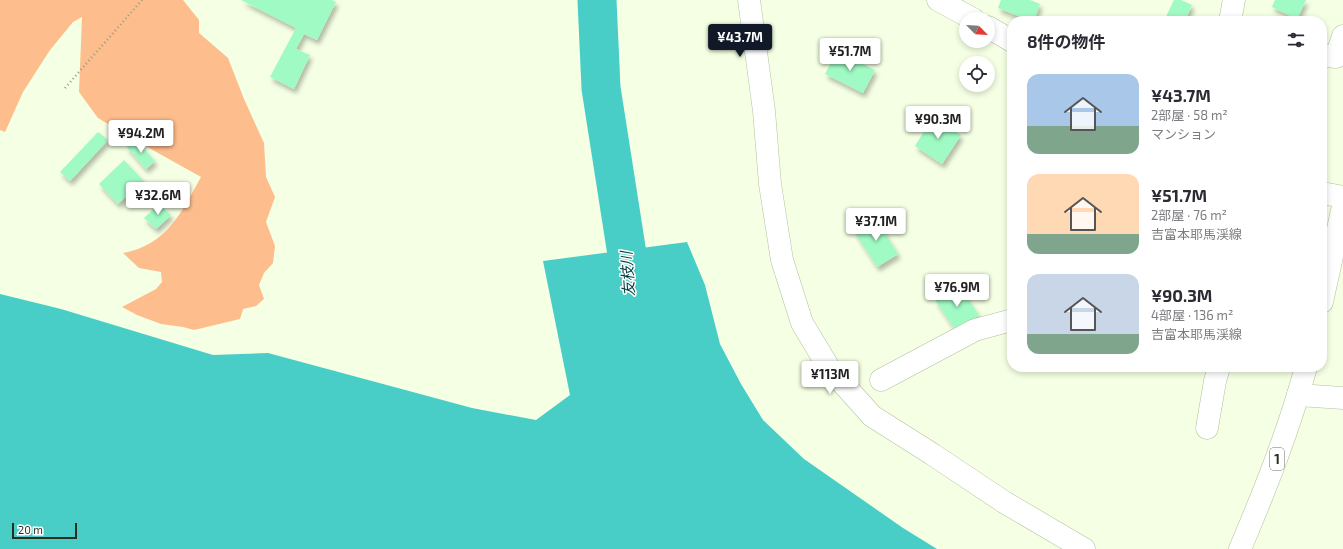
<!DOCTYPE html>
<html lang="ja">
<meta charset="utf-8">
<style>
:root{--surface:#fff;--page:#f2f2f3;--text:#2b2b33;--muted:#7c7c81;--accent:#111827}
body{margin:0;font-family:"Exo 2","Noto Sans JP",sans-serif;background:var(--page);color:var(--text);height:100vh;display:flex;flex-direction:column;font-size:15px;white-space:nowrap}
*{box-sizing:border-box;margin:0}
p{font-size:13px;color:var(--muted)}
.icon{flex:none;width:22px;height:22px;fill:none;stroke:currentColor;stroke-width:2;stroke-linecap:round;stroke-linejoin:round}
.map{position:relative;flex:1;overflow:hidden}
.drawer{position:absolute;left:1007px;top:16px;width:320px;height:356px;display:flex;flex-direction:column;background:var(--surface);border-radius:16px;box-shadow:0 2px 6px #0003}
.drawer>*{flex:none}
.needle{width:26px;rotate:114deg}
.buttons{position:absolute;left:959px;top:12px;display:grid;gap:8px}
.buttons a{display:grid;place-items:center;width:36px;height:36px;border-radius:50%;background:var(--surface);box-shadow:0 2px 6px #0003;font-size:20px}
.scale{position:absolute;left:12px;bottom:10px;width:65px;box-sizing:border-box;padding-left:4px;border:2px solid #292d21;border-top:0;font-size:11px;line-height:14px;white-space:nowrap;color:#292d21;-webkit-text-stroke:3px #fff;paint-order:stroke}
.price{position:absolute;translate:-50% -34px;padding:0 9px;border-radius:4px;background:#fff;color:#222;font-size:13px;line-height:26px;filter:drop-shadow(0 1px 2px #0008)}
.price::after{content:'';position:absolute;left:50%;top:24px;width:12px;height:9px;margin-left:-6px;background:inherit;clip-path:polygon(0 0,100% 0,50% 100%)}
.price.on{background:var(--accent);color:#fff}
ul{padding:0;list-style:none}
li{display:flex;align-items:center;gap:12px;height:100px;padding:0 20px}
li span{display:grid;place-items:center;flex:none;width:112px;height:80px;border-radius:12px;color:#555}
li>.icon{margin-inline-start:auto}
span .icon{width:48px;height:48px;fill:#fffc;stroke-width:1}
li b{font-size:17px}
h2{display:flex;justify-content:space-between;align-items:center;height:48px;padding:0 20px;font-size:17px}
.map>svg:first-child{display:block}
.green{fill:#febd8c}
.water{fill:#48cec6}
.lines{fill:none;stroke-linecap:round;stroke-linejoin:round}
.river{stroke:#48cec6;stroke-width:39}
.building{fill:#a0fac3;filter:url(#shadow)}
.minor-casing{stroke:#b4c0a0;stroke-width:23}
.primary-casing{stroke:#b4c0a0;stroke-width:23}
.path{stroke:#959d88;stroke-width:2.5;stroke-dasharray:1 3;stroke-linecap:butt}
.minor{stroke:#fff;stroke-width:22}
.primary{stroke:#fff;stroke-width:22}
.labels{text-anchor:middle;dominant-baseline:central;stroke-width:3;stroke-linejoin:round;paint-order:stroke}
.shield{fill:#fff;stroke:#696c64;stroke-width:1}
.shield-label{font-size:13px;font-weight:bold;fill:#292d21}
.water-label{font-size:15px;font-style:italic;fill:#003e3b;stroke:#fff}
</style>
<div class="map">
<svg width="1343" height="549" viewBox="0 0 1343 549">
<defs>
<filter id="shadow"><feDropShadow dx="2.5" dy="4.5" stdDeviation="2" flood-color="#0004"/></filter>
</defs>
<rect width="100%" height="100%" fill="#f4ffe3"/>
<!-- green -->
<path class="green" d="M0 0H183L199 20V33L228 58 244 99 264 143 266 177 275 197 266 222 275 246 273 263 264 273 259 285 264 299 256 306 243 309 240 319 194 330 183 327 161 324 137 315 122 307 156 289 162 282 161 272 139 268 123 253C167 245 181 213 201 177L126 135 98 118 79 92 82 17 73 22 50 50 23 92 5 132 0 130Z"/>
<!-- water -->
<path class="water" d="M687 242 705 285 720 344 741 384 763 420 804 459 903 528 937 549H0V294L61 309 213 355 268 353 472 408 536 420 570 395 543 261Z"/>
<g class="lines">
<!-- river -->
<path class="river" d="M597 0 601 88 627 254 630 304"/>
</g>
<!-- building -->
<path class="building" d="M241 0H332L336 2 317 40 304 34 296 49 310 55 294 89 270 77 296 28Z
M1001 0H1030L1040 4 1034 21H1031L998 8Z
M1174 0H1181L1192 5 1185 21H1164Z
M1275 0H1306L1297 19 1272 7Z
M837 51 875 70 863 93 825 74Z
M933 117 961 135 942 164 915 146Z
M98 132 108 140 70 181 60 172Z
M135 139 155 161 146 169 126 146Z
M124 160 143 180 118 204 99 184Z
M159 204 171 215 156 229 144 218Z
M875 217 898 254 877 267 854 231Z
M957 284 979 315 956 331 935 300Z"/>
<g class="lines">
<defs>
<path id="minor" d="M749 0 764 111 770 184 782 260 802 323 829 368 872 416 932 454 1004 502 1084 549
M1230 21 1234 0
M1322 55 1336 57 1343 36
M881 380 975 330 1012 320
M1298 395 1343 398
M1207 428 1215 381 1219 367"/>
<path id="primary" d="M938 0 973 19
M988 27 1012 41
M1322 193 1343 197
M1322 302 1343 206
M1240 549C1265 490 1289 430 1306 367"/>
</defs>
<!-- minor casing -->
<use href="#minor" class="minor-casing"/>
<!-- primary casing -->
<use href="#primary" class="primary-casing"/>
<!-- path -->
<path class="path" d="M65 88 142 0"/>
<!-- minor -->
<use href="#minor" class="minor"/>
<!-- primary -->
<use href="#primary" class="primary"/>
</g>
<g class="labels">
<!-- shield labels -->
<rect class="shield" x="1270" y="448" width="14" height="22" rx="3"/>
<g class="shield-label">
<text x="1277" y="459">1</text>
</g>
<!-- water labels -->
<g class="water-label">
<text transform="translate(627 274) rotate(-94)">友枝川</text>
</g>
</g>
</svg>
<div class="buttons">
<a><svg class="needle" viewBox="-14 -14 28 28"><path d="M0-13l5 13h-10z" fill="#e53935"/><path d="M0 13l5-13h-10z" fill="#7c7c81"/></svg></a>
<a><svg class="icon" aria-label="locate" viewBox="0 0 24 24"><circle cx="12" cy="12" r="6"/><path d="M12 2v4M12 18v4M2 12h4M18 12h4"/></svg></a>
</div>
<div class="scale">20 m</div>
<b class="price on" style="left:740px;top:58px">¥43.7M</b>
<b class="price" style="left:850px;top:72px">¥51.7M</b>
<b class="price" style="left:938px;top:140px">¥90.3M</b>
<b class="price" style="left:141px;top:154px">¥94.2M</b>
<b class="price" style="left:158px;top:216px">¥32.6M</b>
<b class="price" style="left:876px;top:242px">¥37.1M</b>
<b class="price" style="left:957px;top:308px">¥76.9M</b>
<b class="price" style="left:830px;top:395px">¥113M</b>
<section class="drawer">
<h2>8件の物件<svg class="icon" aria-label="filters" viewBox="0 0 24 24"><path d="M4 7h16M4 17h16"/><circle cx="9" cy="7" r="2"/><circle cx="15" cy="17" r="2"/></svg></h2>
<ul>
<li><span style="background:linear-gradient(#a9c7e8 65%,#7fa58c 0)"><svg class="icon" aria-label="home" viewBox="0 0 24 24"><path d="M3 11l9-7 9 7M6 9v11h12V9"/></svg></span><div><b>¥43.7M</b><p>2部屋 · 58 m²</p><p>マンション</p></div></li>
<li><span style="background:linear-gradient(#ffd9b3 75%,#7fa58c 0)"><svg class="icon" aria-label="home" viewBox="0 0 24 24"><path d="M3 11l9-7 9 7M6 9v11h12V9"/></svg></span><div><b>¥51.7M</b><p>2部屋 · 76 m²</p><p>吉富本耶馬渓線</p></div></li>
<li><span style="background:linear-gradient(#c9d6e8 75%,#7fa58c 0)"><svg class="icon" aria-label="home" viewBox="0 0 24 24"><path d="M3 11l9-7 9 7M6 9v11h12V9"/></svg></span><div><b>¥90.3M</b><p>4部屋 · 136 m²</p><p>吉富本耶馬渓線</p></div></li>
</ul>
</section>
</div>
